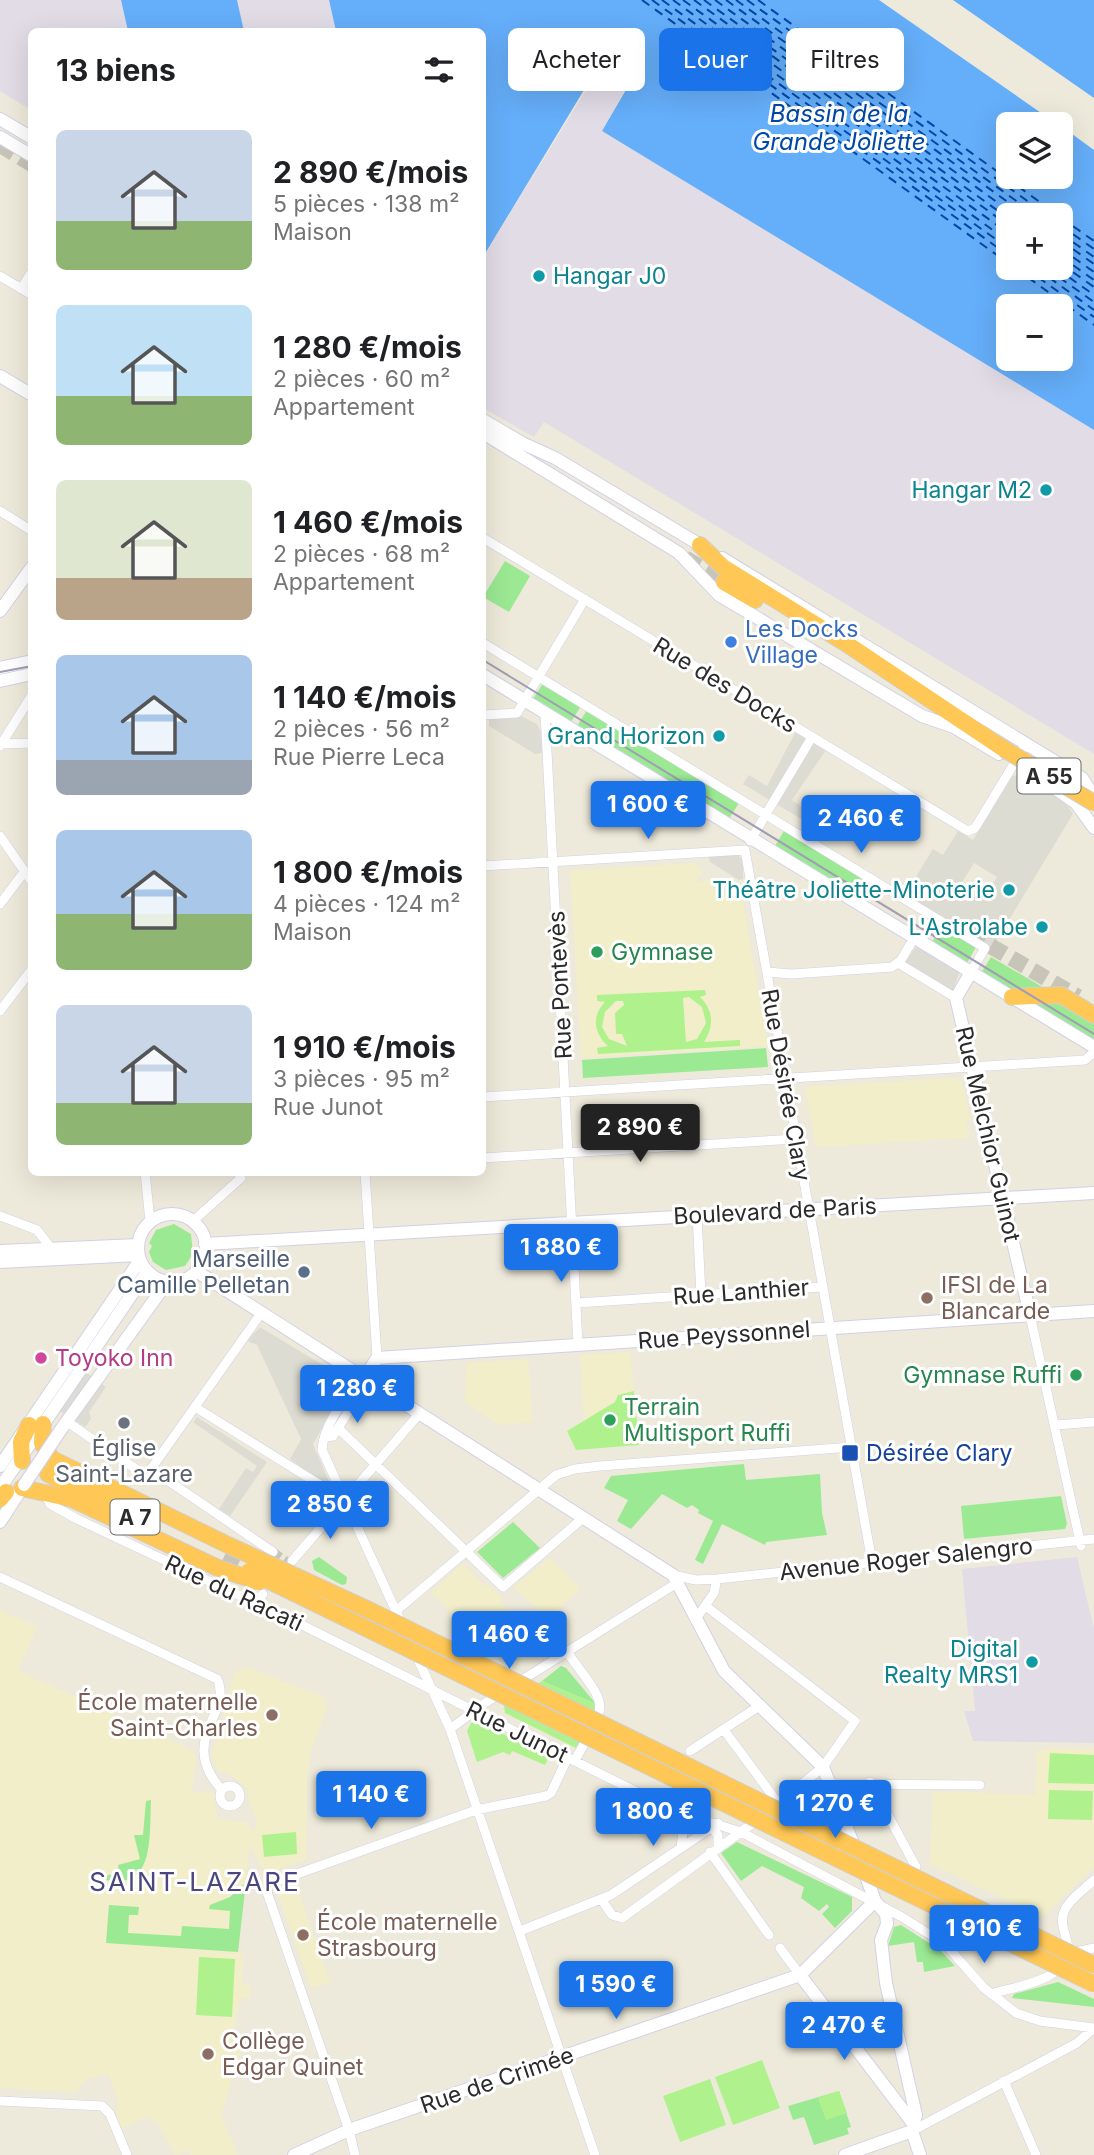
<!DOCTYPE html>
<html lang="fr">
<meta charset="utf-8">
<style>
:root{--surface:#fff;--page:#f6f6f6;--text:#202124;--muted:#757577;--accent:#1a73e8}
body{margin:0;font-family:Inter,sans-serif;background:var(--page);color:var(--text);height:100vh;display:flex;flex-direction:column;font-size:26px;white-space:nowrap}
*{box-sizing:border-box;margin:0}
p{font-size:23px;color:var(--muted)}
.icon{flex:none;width:38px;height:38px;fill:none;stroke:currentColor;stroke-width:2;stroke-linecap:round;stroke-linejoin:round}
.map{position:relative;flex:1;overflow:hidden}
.details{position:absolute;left:28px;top:28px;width:458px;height:1148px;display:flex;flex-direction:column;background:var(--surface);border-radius:10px;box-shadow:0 7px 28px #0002}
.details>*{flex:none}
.top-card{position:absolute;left:508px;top:28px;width:481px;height:63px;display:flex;gap:14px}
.buttons{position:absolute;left:996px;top:112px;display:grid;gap:14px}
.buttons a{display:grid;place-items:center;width:77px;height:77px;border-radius:10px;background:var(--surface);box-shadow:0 7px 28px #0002;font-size:35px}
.price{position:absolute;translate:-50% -60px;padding:0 16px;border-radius:7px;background:var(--accent);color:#fff;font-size:23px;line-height:46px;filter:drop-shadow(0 2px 4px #0008)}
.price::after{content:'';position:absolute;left:50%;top:42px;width:21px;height:16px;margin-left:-10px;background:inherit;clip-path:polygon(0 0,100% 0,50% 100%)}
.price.on{background:#222;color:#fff}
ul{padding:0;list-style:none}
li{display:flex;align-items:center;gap:21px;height:175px;padding:0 28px}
li span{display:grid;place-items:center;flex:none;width:196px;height:140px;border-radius:10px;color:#555}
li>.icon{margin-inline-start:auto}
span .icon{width:84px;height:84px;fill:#fffc;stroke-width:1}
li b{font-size:30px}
h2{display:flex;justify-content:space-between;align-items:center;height:84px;padding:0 28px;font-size:30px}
.tag{padding:0 24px;border-radius:10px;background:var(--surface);box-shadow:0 7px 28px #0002;font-size:24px;line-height:63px}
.tag.on{background:var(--accent);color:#fff}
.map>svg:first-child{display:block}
.industrial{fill:#e1dce6}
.education{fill:#f1eec9}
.green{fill:#9be993}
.pitch{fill:#aff28d;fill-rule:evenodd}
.plaza{fill:#dddcd3;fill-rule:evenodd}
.water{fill:#65aef9;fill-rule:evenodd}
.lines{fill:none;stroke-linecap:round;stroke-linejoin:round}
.ferry{stroke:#0147a8;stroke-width:2;stroke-dasharray:9 7;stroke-linecap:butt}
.street-tunnel{stroke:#c7c4b8;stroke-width:9;stroke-dasharray:9 4.5;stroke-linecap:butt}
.highway-tunnel{stroke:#c7c4b8;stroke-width:16;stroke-dasharray:16 8;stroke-linecap:butt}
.street-casing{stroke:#d1d0e5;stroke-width:10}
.secondary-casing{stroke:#d1d0e5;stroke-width:14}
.highway-casing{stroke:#d0d0d0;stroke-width:18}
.street{stroke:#fff;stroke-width:9}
.secondary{stroke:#fff;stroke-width:12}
.highway{stroke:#ffc755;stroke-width:16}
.tram{stroke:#a09db7;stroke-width:2}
.secondary-bridge-casing{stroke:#d1d0e5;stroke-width:14;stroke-linecap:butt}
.highway-bridge-casing{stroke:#d0d0d0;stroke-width:18;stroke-linecap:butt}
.secondary-bridge{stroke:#fff;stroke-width:12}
.highway-bridge{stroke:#ffc755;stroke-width:16}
.culture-dot{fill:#0f9aa8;stroke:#fff;stroke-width:2.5}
.shop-dot{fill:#3f7fe0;stroke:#fff;stroke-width:2.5}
.leisure-dot{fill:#2e9e5b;stroke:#fff;stroke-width:2.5}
.service-dot{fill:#5c6f8a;stroke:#fff;stroke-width:2.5}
.education-dot{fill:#8d6e63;stroke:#fff;stroke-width:2.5}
.hotel-dot{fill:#d1479c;stroke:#fff;stroke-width:2.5}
.worship-dot{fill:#6b7280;stroke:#fff;stroke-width:2.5}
.transit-dot{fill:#1a4fb4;stroke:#fff;stroke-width:2.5}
.labels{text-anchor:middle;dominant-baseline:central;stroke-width:6;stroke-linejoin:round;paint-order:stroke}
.shield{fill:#fff;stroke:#6b6b6b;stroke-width:2}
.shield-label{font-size:21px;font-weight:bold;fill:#2b2b2b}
.culture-label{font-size:23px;fill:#0d838f;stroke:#fff;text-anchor:end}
.shop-label{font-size:23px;fill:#366cbe;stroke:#fff;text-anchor:start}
.street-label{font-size:23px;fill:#2b2b2b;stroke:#fff}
.leisure-label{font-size:23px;fill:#27864d;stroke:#fff;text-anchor:start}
.service-label{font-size:23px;fill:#4e5e75;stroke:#fff;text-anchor:end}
.education-label{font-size:23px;fill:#785e54;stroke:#fff;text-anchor:start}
.hotel-label{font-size:23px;fill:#b23c85;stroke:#fff;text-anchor:start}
.worship-label{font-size:23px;fill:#5b616d;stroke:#fff}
.transit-label{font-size:23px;fill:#164399;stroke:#fff;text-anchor:start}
.water-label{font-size:24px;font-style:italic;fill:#0147a8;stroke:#fff}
.quarter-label{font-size:26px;letter-spacing:2px;fill:#4a477f;stroke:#fff}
</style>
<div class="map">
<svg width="1094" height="2155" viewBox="0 0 1094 2155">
<rect width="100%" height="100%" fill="#eeeadb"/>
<!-- industrial -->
<path class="industrial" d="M0 0H121L128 31 32 32 31 110 0 91Z
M237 0H329L336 31H244Z
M598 71 627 87 602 131 1094 430V754L544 422 534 437 483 408V257Z
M1077 1557 1094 1629V1743L973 1741 964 1711H975L962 1569Z"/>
<!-- education -->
<path class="education" d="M694 863 703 872 695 882 711 879 715 896 741 892 768 1046 581 1058 570 871Z
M955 1078 962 1083 971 1120 966 1121 970 1138 816 1147 805 1087Z
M630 1352 634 1391 618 1396 616 1402 584 1421 580 1355Z
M528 1359 533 1422 499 1425 465 1402 467 1363Z
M550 1558 580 1589 548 1620 514 1587Z
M463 1564 485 1587 488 1584 498 1593 503 1599 501 1602 524 1625 491 1651 431 1592Z
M0 1610 37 1627 18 1671 194 1751 196 1759 192 1792 214 1793 217 1819 248 1823 251 1831 256 1829V1820L244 1785 225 1771 218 1773 211 1757 235 1672 246 1667 252 1669 325 1698 327 1709 312 1747 307 1776V1859L271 1872 264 1871 250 1846 237 1953 244 1954 242 1983 251 1987 250 1997 239 2000 233 2047 241 2050 221 2115 238 2155H190L188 2150 175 2155 159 2125 148 2116 121 2129 117 2116 118 2100 108 2074 86 2079 76 2092 0 2088Z
M1052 1748 1094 1749V1867L1043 1917 930 1864 933 1791 1035 1795 1037 1750Z
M295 1882 330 1982 311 1988 276 1888Z"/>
<!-- green -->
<path class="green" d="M505 561 530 576 509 612 483 597Z
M543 683 581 706 571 722 533 699Z
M587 710 739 803 729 819 577 726Z
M784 831 864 880 855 895 775 846Z
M941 926 976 947 967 963 932 942Z
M991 957 1046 989 1013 992 981 973Z
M1053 999 1070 1006 1094 1023V1042L1029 1003Z
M766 1048 768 1067 583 1078 582 1060Z
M174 1224 191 1234 193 1254 185 1266 166 1270 153 1262 149 1252 152 1246 149 1243 156 1230Z
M744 1464 746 1480 820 1474 822 1513 827 1535 766 1542 765 1545 722 1524 703 1564 695 1560 713 1521 698 1513 699 1510 692 1505 687 1508 662 1494 631 1529 617 1521 628 1500 604 1488 611 1476Z
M1061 1496 1067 1524 1065 1529 964 1539 961 1506Z
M513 1522 540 1548 503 1578 477 1552Z
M319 1557 347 1577 346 1584 342 1585 314 1570 312 1561Z
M561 1666 566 1668 596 1704 542 1681Z
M151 1800C149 1837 156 1896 99 1878L119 1872 118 1865 140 1859 134 1835H143L146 1801Z
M737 1842 852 1897V1911L835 1928 822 1914 829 1907 827 1904 819 1911 801 1898 804 1887 762 1866 741 1881 721 1853Z
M246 1882 238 1952 106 1943 109 1905 139 1907 138 1915H129L128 1933 181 1936 182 1926 229 1929 230 1911 209 1909 210 1905 230 1897Z
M901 1925 940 1950 955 1966 924 1972 923 1962H917L914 1942 888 1946 894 1927Z
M1058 1982 1094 1999V2007L1012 1998 1014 1994Z
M839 2091 851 2127 847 2128 849 2134 814 2145 804 2117 793 2120 788 2106Z"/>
<!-- pitch -->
<path class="pitch" d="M705 990 706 995 700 997C714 1011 714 1026 704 1042L740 1040V1046L598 1054 597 1048 608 1046C594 1034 591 1016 605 1002L597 1001V995ZM689 997 702 1007 706 1023 697 1039 686 1042 683 998ZM616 1001H623L624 1005 615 1013 616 1034H622L627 1046 609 1039 602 1027 605 1012Z
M634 1391 639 1445 576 1450 567 1431 615 1402 618 1395Z
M542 1681 596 1704V1713L576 1748 505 1713 504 1706Z
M477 1721 549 1757 545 1765 512 1751 510 1755 503 1752 477 1762 467 1731 471 1723Z
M1050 1753 1094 1755V1784L1048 1783Z
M811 1784 824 1787 839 1829 789 1804 788 1800Z
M1049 1790 1093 1791 1092 1820 1048 1819Z
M296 1832 297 1854 264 1857 262 1835Z
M199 1957 235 1959 232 2017 196 2015Z
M762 2060 780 2108 733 2125 715 2077Z
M710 2079 726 2125 680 2142 663 2096Z
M839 2091 847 2113 826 2120 818 2098Z"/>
<!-- plaza -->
<path class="plaza" d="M521 716 537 724 541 732 542 753 535 754 489 726V718Z
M795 733 826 750 792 800 808 811 803 820 743 784 749 775 767 786Z
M1022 774 1063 799 1073 814 992 948 904 896 933 849 943 855 958 831 973 840 1012 776ZM974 863 997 877 985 898 961 884Z
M737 854 743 860V879L739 880 710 862 708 855Z
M918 944 960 971 953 991 905 962Z
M260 1327 346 1379V1387L313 1444 332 1489 290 1459 301 1439 257 1345 247 1341Z
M83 1370 106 1387 89 1412 91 1419 85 1427 56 1409Z
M197 1417 267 1462 230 1516 219 1509 246 1468 253 1472 257 1466 193 1422Z"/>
<!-- water -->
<path class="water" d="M121 0H237L244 31H128Z
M329 0H879L1057 124H1008V177H1060L1061 126 1094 150V430L602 131 627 88 598 71 593 75 483 257V32L336 31ZM1008 215H1060V268H1008ZM1060 306V359H1008V306Z
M953 0H1094V98Z"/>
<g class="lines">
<!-- ferry -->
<path class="ferry" d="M642 0 1008 263
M652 0 1008 255
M662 0 1008 248
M673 0 1008 241
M683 0 1008 233
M694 0 1008 225
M704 0 1008 218
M715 0 1015 215
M726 0 1026 215
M736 0 1036 215
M747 0 1047 215
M758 0 1058 215
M1060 217 1094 241
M1060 225 1094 249
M1060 233 1094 257
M1060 240 1094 264
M1060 248 1094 272
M1060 256 1094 280
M1060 263 1094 287
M1015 268 1094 325
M1025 268 1094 317
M1036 268 1094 310
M1046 268 1094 302
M1056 268 1094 295"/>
<!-- street-tunnel -->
<path class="street-tunnel" d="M273 1552 290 1564"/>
<!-- highway-tunnel -->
<path class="highway-tunnel" d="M0 145 32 164
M685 558 724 582
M970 934 1078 997
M223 1559 249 1571"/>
<defs>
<path id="street" d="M0 276 32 295
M21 289 32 271
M0 511 32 531
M483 538 968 831 975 828 1026 744
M483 643 985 948 971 972
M545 713 578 1344
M483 715 517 713 585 599
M1 744 32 743
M0 746 32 695
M0 836 32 882
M750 841 812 737
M745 850 873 1568
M483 866 745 850
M0 904 25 871
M898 963 956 998
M767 972 792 974 892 967 901 960 914 938
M0 1011 32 969
M483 1097 1085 1060 1094 1052
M483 1158 796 1139
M145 1172 150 1221
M365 1172 377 1358
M697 1215 701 1295
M0 1216 37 1230 51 1248
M193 1221 241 1178 238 1172
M577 1303 822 1287
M1030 1315 1081 1546
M360 1384C343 1399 323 1427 322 1450L450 1729 595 2155
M195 1407 346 1501
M66 1421 146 1476 262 1312
M1057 1425 1094 1422
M338 1428 503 1587 583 1518
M326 1437 333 1436 357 1398 360 1384
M151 1469 273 1552
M44 1492 50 1504 77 1519 302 1625 677 1812 741 1832 902 1917 945 1944 984 1988 1016 2013 1040 2021 1094 2028
M292 1561 420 1413
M673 1575 696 1580 717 1579 1094 1539
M0 1577 217 1679C234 1712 176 1740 222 1790
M255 1603 263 1594
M707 1607 855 1721 823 1767 771 1809
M396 1611 556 1475 575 1469 600 1466 852 1447
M695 1620 714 1593 717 1579
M567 1652C608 1709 610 1698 575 1760
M450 1729 469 1715 478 1713 482 1705 677 1583
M724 1730 778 1803
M690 1751 761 1705
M870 1782 916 1867
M831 1784 980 1785
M220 1796a10 10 0 1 1 20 0a10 10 0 1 1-20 0Z
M677 1812 683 1832 681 1847
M711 1827 718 1835V1846
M710 1852 769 1935
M601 1899 612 1915 622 1918 760 1818
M520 1931 611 1895 718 1823
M780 1948 800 1975
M1076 1952 1094 1948
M991 1994C1013 1987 1067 1981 1068 1950 1068 1937 1059 1926 1064 1912 1068 1900 1085 1889 1094 1880
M1004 2081 1036 2155
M0 2101 102 2106 110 2114 127 2155
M912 2131 1077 2043 1094 2028
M355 2155 349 2130 267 1892 269 1884 476 1810 546 1796 551 1793 568 1757"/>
<path id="secondary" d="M0 119 32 138
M0 137 32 156
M0 376 32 395
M483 420 524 444 555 458 707 549
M483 433 679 553 719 595 922 716 954 727 999 754
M722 558 1082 778 1094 797
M0 611 32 567
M0 668 32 661
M483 675 1094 1047
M0 681 32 674
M1056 789 1076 803 1094 828
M971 972 956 998 1030 1315
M138 1248a34 34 0 1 1 68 0a34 34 0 1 1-68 0Z
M205 1244 1094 1193
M0 1251 138 1245
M0 1262 138 1255
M196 1271 673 1575 724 1671 823 1767 856 1851
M365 1377 377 1358 1094 1311
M62 1428 168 1281
M0 1466 140 1260
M0 1488 147 1272
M0 1522 24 1485
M863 1868 875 1901 886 1914 887 1924 881 1940 886 1983 916 2115 912 2131 920 2155
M800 1975 912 2122
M294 2155 349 2130 800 1975 875 1901
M845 2155 912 2131"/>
<path id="highway" d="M700 545 723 567 847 644 1004 749
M724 582 755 600
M1012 997 1061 995 1094 1015
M43 1424 42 1443 52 1459 228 1545
M22 1461 21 1442 29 1425
M48 1474 143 1521
M22 1488 72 1499 218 1568
M0 1499 6 1492"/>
</defs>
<!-- street casing -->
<use href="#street" class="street-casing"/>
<!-- secondary casing -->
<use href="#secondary" class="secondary-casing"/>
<!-- highway casing -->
<use href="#highway" class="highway-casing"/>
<!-- street -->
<use href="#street" class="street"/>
<!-- secondary -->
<use href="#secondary" class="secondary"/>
<!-- highway -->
<use href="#highway" class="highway"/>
<!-- tram -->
<path class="tram" d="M483 660 1094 1034
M0 672 32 666"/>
<defs>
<path id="secondary-bridge" d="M24 1485 62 1428"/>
<path id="highway-bridge" d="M1004 749 1094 803
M228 1545 369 1610 1094 1965
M218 1568 259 1582
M249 1571 1094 1984"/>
</defs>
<!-- secondary-bridge casing -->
<use href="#secondary-bridge" class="secondary-bridge-casing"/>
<!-- highway-bridge casing -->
<use href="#highway-bridge" class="highway-bridge-casing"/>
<!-- secondary-bridge -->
<use href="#secondary-bridge" class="secondary-bridge"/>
<!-- highway-bridge -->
<use href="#highway-bridge" class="highway-bridge"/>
</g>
<!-- markers -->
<g class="culture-dot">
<circle cx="539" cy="276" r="7"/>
<circle cx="1046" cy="490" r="7"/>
<circle cx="719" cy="736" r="7"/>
<circle cx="1009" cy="890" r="7"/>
<circle cx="1042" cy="927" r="7"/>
<circle cx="1032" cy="1662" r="7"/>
</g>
<circle class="shop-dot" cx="731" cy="642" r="7"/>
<g class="leisure-dot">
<circle cx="597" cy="952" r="7"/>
<circle cx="1076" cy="1375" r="7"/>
<circle cx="610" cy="1420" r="7"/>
</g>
<circle class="service-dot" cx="304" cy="1272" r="7"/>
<g class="education-dot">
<circle cx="927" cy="1298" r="7"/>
<circle cx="272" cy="1715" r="7"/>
<circle cx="303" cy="1935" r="7"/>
<circle cx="208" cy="2054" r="7"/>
</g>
<circle class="hotel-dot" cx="41" cy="1358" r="7"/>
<circle class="worship-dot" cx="124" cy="1423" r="7"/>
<rect class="transit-dot" x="841" y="1444" width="18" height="18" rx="3.5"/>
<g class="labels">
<!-- shield labels -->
<g class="shield">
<rect x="1017.5" y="758.5" width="63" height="35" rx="5"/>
<rect x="110.5" y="1499.5" width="49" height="35" rx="5"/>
</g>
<g class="shield-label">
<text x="1049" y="776">A 55</text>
<text x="135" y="1517">A 7</text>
</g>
<!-- culture labels -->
<g class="culture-label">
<text x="553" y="276" text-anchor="start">Hangar J0</text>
<text x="1032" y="490">Hangar M2</text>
<text x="705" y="736">Grand Horizon</text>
<text x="995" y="890">Théâtre Joliette-Minoterie</text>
<text x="1028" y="927">L'Astrolabe</text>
<text x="1018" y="1649">Digital<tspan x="1018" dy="26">Realty MRS1</tspan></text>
</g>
<!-- shop labels -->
<g class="shop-label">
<text x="745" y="629">Les Docks<tspan x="745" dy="26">Village</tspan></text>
</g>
<!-- street labels -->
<g class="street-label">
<text transform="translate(725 685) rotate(31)">Rue des Docks</text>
<text transform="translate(560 985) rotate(-93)">Rue Pontevès</text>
<text transform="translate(786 1085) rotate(80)">Rue Désirée Clary</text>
<text transform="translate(988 1134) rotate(77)">Rue Melchior Guinot</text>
<text transform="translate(775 1211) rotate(-3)">Boulevard de Paris</text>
<text transform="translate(741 1292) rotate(-4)">Rue Lanthier</text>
<text transform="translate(724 1335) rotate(-4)">Rue Peyssonnel</text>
<text transform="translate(906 1559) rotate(-6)">Avenue Roger Salengro</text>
<text transform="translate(234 1593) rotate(25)">Rue du Racati</text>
<text transform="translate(517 1732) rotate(26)">Rue Junot</text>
<text transform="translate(497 2080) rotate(-19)">Rue de Crimée</text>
</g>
<!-- leisure labels -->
<g class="leisure-label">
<text x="611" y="952">Gymnase</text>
<text x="1062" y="1375" text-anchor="end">Gymnase Ruffi</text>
<text x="624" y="1407">Terrain<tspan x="624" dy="26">Multisport Ruffi</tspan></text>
</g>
<!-- service labels -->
<g class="service-label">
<text x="290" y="1259">Marseille<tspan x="290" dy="26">Camille Pelletan</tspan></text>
</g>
<!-- education labels -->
<g class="education-label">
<text x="941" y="1285">IFSI de La<tspan x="941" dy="26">Blancarde</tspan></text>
<text x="258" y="1702" text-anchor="end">École maternelle<tspan x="258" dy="26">Saint-Charles</tspan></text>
<text x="317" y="1922">École maternelle<tspan x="317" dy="26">Strasbourg</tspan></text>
<text x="222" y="2041">Collège<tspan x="222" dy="26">Edgar Quinet</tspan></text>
</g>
<!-- hotel labels -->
<g class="hotel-label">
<text x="55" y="1358">Toyoko Inn</text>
</g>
<!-- worship labels -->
<g class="worship-label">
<text x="124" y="1448">Église<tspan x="124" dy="26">Saint-Lazare</tspan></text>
</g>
<!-- transit labels -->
<g class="transit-label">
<text x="866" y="1453">Désirée Clary</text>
</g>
<!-- water labels -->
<g class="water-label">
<text x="839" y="113">Bassin de la<tspan x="839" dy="28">Grande Joliette</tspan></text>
</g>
<!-- quarter labels -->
<g class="quarter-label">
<text x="195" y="1881">SAINT-LAZARE</text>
</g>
</g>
</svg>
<div class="buttons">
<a><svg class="icon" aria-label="layers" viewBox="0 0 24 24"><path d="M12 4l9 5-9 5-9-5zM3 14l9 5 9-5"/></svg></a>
<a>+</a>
<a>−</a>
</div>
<b class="price" style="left:648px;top:841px">1 600 €</b>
<b class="price" style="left:861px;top:855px">2 460 €</b>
<b class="price on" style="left:640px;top:1164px">2 890 €</b>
<b class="price" style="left:561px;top:1284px">1 880 €</b>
<b class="price" style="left:357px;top:1425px">1 280 €</b>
<b class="price" style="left:330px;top:1541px">2 850 €</b>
<b class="price" style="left:509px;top:1671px">1 460 €</b>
<b class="price" style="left:371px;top:1831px">1 140 €</b>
<b class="price" style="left:835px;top:1840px">1 270 €</b>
<b class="price" style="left:653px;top:1848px">1 800 €</b>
<b class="price" style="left:984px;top:1965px">1 910 €</b>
<b class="price" style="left:616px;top:2021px">1 590 €</b>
<b class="price" style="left:844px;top:2062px">2 470 €</b>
<div class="top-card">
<a class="tag">Acheter</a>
<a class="tag on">Louer</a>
<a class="tag">Filtres</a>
</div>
<section class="details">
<h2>13 biens<svg class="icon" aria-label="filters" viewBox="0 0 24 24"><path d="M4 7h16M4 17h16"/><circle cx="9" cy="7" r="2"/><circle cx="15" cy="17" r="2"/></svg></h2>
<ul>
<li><span style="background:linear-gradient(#c9d6e8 65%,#8fb573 0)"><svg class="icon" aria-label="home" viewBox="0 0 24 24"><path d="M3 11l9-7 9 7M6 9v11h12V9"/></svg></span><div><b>2 890 €/mois</b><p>5 pièces · 138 m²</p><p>Maison</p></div></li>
<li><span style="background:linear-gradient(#bfe0f5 65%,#8fb573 0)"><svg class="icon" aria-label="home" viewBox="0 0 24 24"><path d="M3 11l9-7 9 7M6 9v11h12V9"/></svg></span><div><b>1 280 €/mois</b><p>2 pièces · 60 m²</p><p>Appartement</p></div></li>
<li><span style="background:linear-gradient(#dfe7d0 70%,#b9a48a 0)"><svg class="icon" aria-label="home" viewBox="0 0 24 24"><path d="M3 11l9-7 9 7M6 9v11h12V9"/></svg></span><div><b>1 460 €/mois</b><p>2 pièces · 68 m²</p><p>Appartement</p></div></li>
<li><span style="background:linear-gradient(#a9c7e8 75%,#9aa5b1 0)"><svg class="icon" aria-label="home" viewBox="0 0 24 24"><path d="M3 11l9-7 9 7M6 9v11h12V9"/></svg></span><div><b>1 140 €/mois</b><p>2 pièces · 56 m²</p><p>Rue Pierre Leca</p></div></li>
<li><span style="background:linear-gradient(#a9c7e8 60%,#8fb573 0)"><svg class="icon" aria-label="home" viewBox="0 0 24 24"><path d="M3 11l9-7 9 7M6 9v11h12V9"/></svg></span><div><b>1 800 €/mois</b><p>4 pièces · 124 m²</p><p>Maison</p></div></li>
<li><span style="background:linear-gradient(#c9d6e8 70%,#8fb573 0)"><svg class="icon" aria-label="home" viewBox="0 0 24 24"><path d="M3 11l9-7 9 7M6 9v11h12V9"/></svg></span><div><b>1 910 €/mois</b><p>3 pièces · 95 m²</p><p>Rue Junot</p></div></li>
</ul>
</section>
</div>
